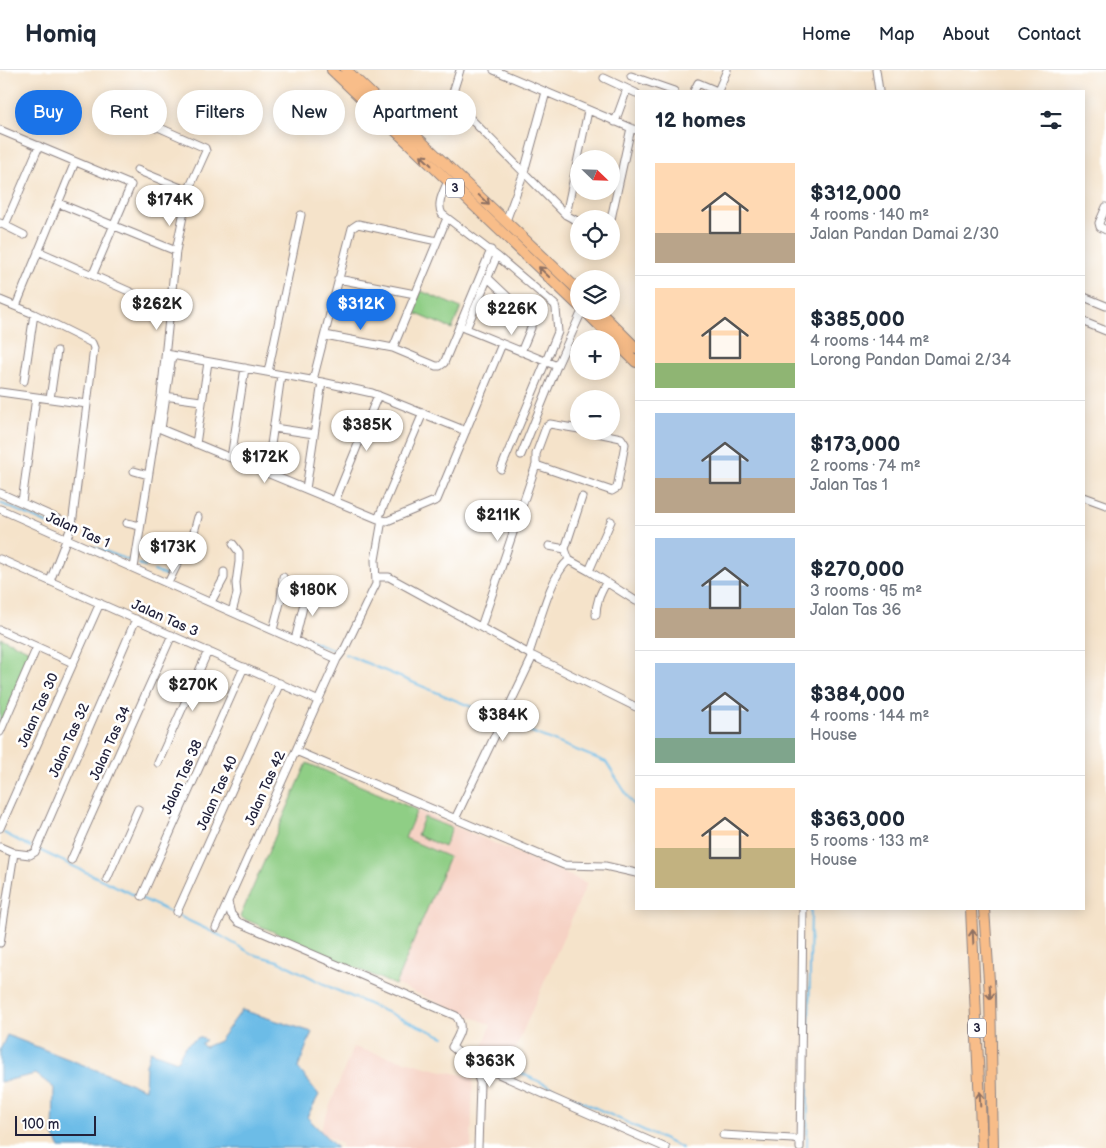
<!DOCTYPE html>
<meta charset="utf-8">
<style>
:root{--surface:#fff;--page:#f6f6f7;--text:#1f2937;--muted:#747a83;--line:#e0e1e3;--accent:#1a73e8}
body{margin:0;font-family:"Balsamiq Sans",sans-serif;background:var(--page);color:var(--text);height:100vh;display:flex;flex-direction:column;font-size:19px;white-space:nowrap}
*{box-sizing:border-box;margin:0}
p{font-size:16px;color:var(--muted)}
.icon{flex:none;width:28px;height:28px;fill:none;stroke:currentColor;stroke-width:2;stroke-linecap:round;stroke-linejoin:round}
.map{position:relative;flex:1;overflow:hidden}
.details{position:absolute;left:635px;top:20px;width:450px;height:820px;display:flex;flex-direction:column;background:var(--surface);border-radius:0px;box-shadow:0 2px 12px #0003}
.details>*{flex:none}
.banner{position:absolute;left:15px;top:20px;width:475px;height:45px;display:flex;gap:10px}
.needle{width:32px;rotate:113deg}
.buttons{position:absolute;left:570px;top:80px;display:grid;gap:10px}
.buttons a{display:grid;place-items:center;width:50px;height:50px;border-radius:50%;background:var(--surface);box-shadow:0 2px 12px #0003;font-size:25px}
.scale{position:absolute;left:15px;bottom:12px;width:81px;box-sizing:border-box;padding-left:5px;border:2px solid #22223b;border-top:0;font-size:14px;line-height:18px;white-space:nowrap;color:#22223b;-webkit-text-stroke:4px #fff;paint-order:stroke}
.price{position:absolute;translate:-50% -42px;padding:0 11px;border-radius:18px;background:#fff;color:#222;font-size:16px;line-height:32px;filter:drop-shadow(0 1px 2px #0008)}
.price::after{content:'';position:absolute;left:50%;top:30px;width:15px;height:11px;margin-left:-8px;background:inherit;clip-path:polygon(0 0,100% 0,50% 100%)}
.price.selected{background:var(--accent);color:#fff}
ul{padding:0;list-style:none}
li{display:flex;align-items:center;gap:15px;height:125px;padding:0 20px}
li+li{border-top:1px solid var(--line)}
li span{display:grid;place-items:center;flex:none;width:140px;height:100px;border-radius:0px;color:#555}
li>.icon{margin-inline-start:auto}
span .icon{width:60px;height:60px;fill:#fffc;stroke-width:1}
li b{font-size:21px}
h2{display:flex;justify-content:space-between;align-items:center;height:60px;padding:0 20px;font-size:21px}
.pill{padding:0 18px;border-radius:22px;background:var(--surface);box-shadow:0 2px 12px #0003;font-size:18px;line-height:45px}
.pill.selected{background:var(--accent);color:#fff}
header{display:flex;align-items:center;gap:30px;box-sizing:border-box;height:70px;padding:0 25px;background:var(--surface);border-bottom:1px solid var(--line)}
header strong{font-size:24px}
nav{display:flex;gap:28px;margin-inline-start:auto;font-size:18px}
.map>svg:first-child{display:block}
.built{fill:#f6d2c4}
.green{fill:#8fce85;stroke:#587860}
.water{fill:#6cbce7;stroke:#476f91}
.lines{fill:none;stroke-linecap:round;stroke-linejoin:round}
.stream{stroke:#6cbce7;stroke-width:2}
.minor-casing{stroke:#8c8282;stroke-width:9}
.highway-casing{stroke:#8c8282;stroke-width:12}
.minor{stroke:#fff;stroke-width:7}
.highway{stroke:#f8bd89;stroke-width:10}
.oneway{stroke:#8d7062}
.labels{text-anchor:middle;dominant-baseline:central;stroke-width:5;stroke-linejoin:round;paint-order:stroke}
.shield{fill:#fff;stroke:#646476;stroke-width:1}
.shield-label{font-size:12px;font-weight:bold;fill:#22223b}
.street-label{font-size:14px;fill:#22223b;stroke:#fff}
</style>
<header>
<strong>Homiq</strong>
<nav><a>Home</a><a>Map</a><a>About</a><a>Contact</a></nav>
</header>
<div class="map">
<svg width="1106" height="1078" viewBox="0 0 1106 1078">
<rect width="100%" height="100%" fill="#fff"/>
<filter id="ink" filterUnits="userSpaceOnUse"><feTurbulence type="fractalNoise" baseFrequency=".02" numOctaves="2"/><feDisplacementMap in="SourceGraphic" scale="10" xChannelSelector="R" yChannelSelector="G"/><feConvolveMatrix kernelMatrix="1 2 1 2 8 2 1 2 1" color-interpolation-filters="sRGB"/></filter>
<filter id="wash" filterUnits="userSpaceOnUse"><feTurbulence type="fractalNoise" baseFrequency=".0096" numOctaves="4" result="noise"/><feDisplacementMap in="SourceGraphic" scale="20" xChannelSelector="R" yChannelSelector="G"/><feGaussianBlur stdDeviation="1.12" result="paint"/><feColorMatrix in="noise" values="0 0 0 0 0 0 0 0 0 0 0 0 0 0 0 0 0 1.4 0 .05"/><feComposite in="paint" operator="in"/></filter>
<g filter="url(#wash)">
<rect width="100%" height="100%" fill="#f5e3ca"/>
<!-- built -->
<path class="built" d="M307 693 587 813 511 989 483 976 491 955 240 847Z
M353 977 434 999 473 1007 471 1078H342L341 1074 320 1061Z"/>
<!-- green -->
<path class="green" d="M421 221 461 238 452 259 412 242Z
M0 567 34 583 0 654Z
M307 693 417 740 405 768 449 787 395 915 240 847Z
M424 747 452 758 444 777 417 765Z"/>
<!-- water -->
<path class="water" d="M242 940 312 962 298 998 319 1025 307 1047 337 1078H60L53 1065 54 1018 36 1004 0 1012V980L7 965 145 1019 146 995 150 981 177 991 185 976 199 967 206 970 201 974 205 977 219 971Z"/>
<g class="lines">
<!-- stream -->
<path class="stream" d="M0 433 65 461
M94 477 131 491
M139 494 145 497
M154 501 166 506
M214 530 229 537
M234 539 240 541
M253 548 270 554
M282 559 293 563
M306 569 337 581
M345 584 498 648
M509 653 606 692 636 739
M4 763 31 777
M39 780 221 866 252 884 278 891 334 919 444 967
M465 977 682 1078
M807 1078 811 839"/>
</g>
</g>
<g filter="url(#ink)">
<g class="lines">
<defs>
<path id="minor" d="M460 0 453 22 454 32 566 145 579 152
M494 0 636 60
M876 0 879 21
M631 6 674 21
M604 8 636 23
M694 21 698 13 717 21
M718 21 727 0
M615 52 627 19
M0 60 131 115 93 204
M137 100 188 121
M448 111C444 121 436 134 442 144L497 186 555 235 556 239 558 262 501 399
M58 133 176 181
M1106 137 1099 153 1100 157 1106 160
M566 145 588 41
M611 149 631 58
M506 151 524 102 546 22
M0 153 24 165
M5 155 39 76
M38 181 169 239
M488 208 531 249V258L521 282
M338 209 415 224
M1084 227 1106 236
M0 230 34 244 92 273 94 278 72 455 50 511
M16 236 75 92
M1084 252 1106 261
M459 256 557 296
M466 259 497 186
M325 265 393 278 436 296H440L444 293 491 180
M393 278 447 148
M166 284 322 312 372 323 466 361
M268 302 301 145
M313 310 352 158 358 154 437 171
M24 311 34 244
M0 322 87 334
M164 326 201 331
M50 329 57 281
M156 357 378 449 387 451 437 430 502 274
M546 357 550 354 579 359
M274 358 314 364
M161 359 172 285
M196 374 208 292
M521 385 557 296 582 241
M231 388 245 298
M536 395 612 421 617 418 625 374 621 368 588 361
M134 401 148 405
M267 403 281 305
M306 419 322 312
M0 423 72 455
M1084 427 1106 435
M335 431 378 325
M22 432 36 327
M0 439 337 589
M378 449 423 343
M127 453 140 456
M549 476 565 479
M0 489 319 631
M569 490 589 501 636 531
M134 498 161 326 176 181 188 121 206 81 205 78 158 57 156 58
M589 501 611 451
M376 507H389L533 586 636 637
M168 513 183 483 190 477 198 447
M211 532 224 508V502
M232 542 237 524 236 513 239 492V482L233 474
M596 545C596 532 600 524 606 513
M481 557 536 395V384L546 357
M0 560 73 593
M273 560 281 529 283 507
M295 570 303 537 312 516
M529 583C538 559 550 505 569 490L565 479 582 427
M0 662 37 577
M296 681 564 795 605 796 636 803
M158 693 208 581
M455 749 533 586
M0 758 100 533
M0 777 14 783 30 785 35 782 136 549
M71 790 172 565
M107 809 138 739
M142 826 244 597
M228 832 231 844 238 852 456 946C465 957 458 966 452 977 465 988 476 996 480 1013L478 1078
M177 842 280 613
M216 858 337 589 345 578 372 522 376 514 375 490 382 450
M0 873 14 783
M469 991 666 1078
M723 1065 793 1069 800 1071
M800 1078 803 839"/>
<path id="highway" d="M332 0 579 236
M346 0 579 221
M585 241 636 292
M599 241 636 278
M971 839 982 1078
M984 839 990 925 993 1078"/>
</defs>
<!-- minor casing -->
<use href="#minor" class="minor-casing"/>
<!-- highway casing -->
<use href="#highway" class="highway-casing"/>
<!-- minor -->
<use href="#minor" class="minor"/>
<!-- highway -->
<use href="#highway" class="highway"/>
</g>
<!-- one-way arrows -->
<defs><path id="oneway-shaft" d="M-6 0H5M1.5-3L5.5 0L1.5 3" fill="none" stroke-width="1.6" stroke-linecap="round" stroke-linejoin="round" transform="scale(1.25)"/></defs>
<g class="oneway">
<use href="#oneway-shaft" transform="translate(426 90) rotate(-136)"/>
<use href="#oneway-shaft" transform="translate(484 130) rotate(43)"/>
<use href="#oneway-shaft" transform="translate(544 202) rotate(-136)"/>
<use href="#oneway-shaft" transform="translate(973 867) rotate(-93)"/>
<use href="#oneway-shaft" transform="translate(990 922) rotate(87)"/>
<use href="#oneway-shaft" transform="translate(980 1029) rotate(-92)"/>
</g>
</g>
<g class="labels">
<!-- shield labels -->
<g class="shield">
<rect x="446" y="108.5" width="18" height="19" rx="4"/>
<rect x="968" y="948.5" width="18" height="19" rx="4"/>
</g>
<g class="shield-label">
<text x="455" y="118">3</text>
<text x="977" y="958">3</text>
</g>
<!-- street labels -->
<g class="street-label">
<text transform="translate(78 460) rotate(24)">Jalan Tas 1</text>
<text transform="translate(165 548) rotate(24)">Jalan Tas 3</text>
<text transform="translate(38 640) rotate(-66)">Jalan Tas 30</text>
<text transform="translate(69 670) rotate(-66)">Jalan Tas 32</text>
<text transform="translate(110 673) rotate(-66)">Jalan Tas 34</text>
<text transform="translate(182 707) rotate(-66)">Jalan Tas 38</text>
<text transform="translate(265 718) rotate(-66)">Jalan Tas 42</text>
<text transform="translate(217 723) rotate(-66)">Jalan Tas 40</text>
</g>
</g>
</svg>
<div class="buttons">
<a><svg class="needle" viewBox="-14 -14 28 28"><path d="M0-13l5 13h-10z" fill="#e53935"/><path d="M0 13l5-13h-10z" fill="#747a83"/></svg></a>
<a><svg class="icon" aria-label="locate" viewBox="0 0 24 24"><circle cx="12" cy="12" r="6"/><path d="M12 2v4M12 18v4M2 12h4M18 12h4"/></svg></a>
<a><svg class="icon" aria-label="layers" viewBox="0 0 24 24"><path d="M12 4l9 5-9 5-9-5zM3 14l9 5 9-5"/></svg></a>
<a>+</a>
<a>−</a>
</div>
<div class="scale">100 m</div>
<b class="price" style="left:170px;top:157px">$174K</b>
<b class="price" style="left:157px;top:261px">$262K</b>
<b class="price selected" style="left:361px;top:261px">$312K</b>
<b class="price" style="left:512px;top:266px">$226K</b>
<b class="price" style="left:367px;top:382px">$385K</b>
<b class="price" style="left:265px;top:414px">$172K</b>
<b class="price" style="left:498px;top:472px">$211K</b>
<b class="price" style="left:173px;top:504px">$173K</b>
<b class="price" style="left:313px;top:547px">$180K</b>
<b class="price" style="left:193px;top:642px">$270K</b>
<b class="price" style="left:503px;top:672px">$384K</b>
<b class="price" style="left:490px;top:1018px">$363K</b>
<div class="banner">
<a class="pill selected">Buy</a>
<a class="pill">Rent</a>
<a class="pill">Filters</a>
<a class="pill">New</a>
<a class="pill">Apartment</a>
</div>
<section class="details">
<h2>12 homes<svg class="icon" aria-label="filters" viewBox="0 0 24 24"><path d="M4 7h16M4 17h16"/><circle cx="9" cy="7" r="2"/><circle cx="15" cy="17" r="2"/></svg></h2>
<ul>
<li><span style="background:linear-gradient(#ffd9b3 70%,#b9a48a 0)"><svg class="icon" aria-label="home" viewBox="0 0 24 24"><path d="M3 11l9-7 9 7M6 9v11h12V9"/></svg></span><div><b>$312,000</b><p>4 rooms · 140 m²</p><p>Jalan Pandan Damai 2/30</p></div></li>
<li><span style="background:linear-gradient(#ffd9b3 75%,#8fb573 0)"><svg class="icon" aria-label="home" viewBox="0 0 24 24"><path d="M3 11l9-7 9 7M6 9v11h12V9"/></svg></span><div><b>$385,000</b><p>4 rooms · 144 m²</p><p>Lorong Pandan Damai 2/34</p></div></li>
<li><span style="background:linear-gradient(#a9c7e8 65%,#b9a48a 0)"><svg class="icon" aria-label="home" viewBox="0 0 24 24"><path d="M3 11l9-7 9 7M6 9v11h12V9"/></svg></span><div><b>$173,000</b><p>2 rooms · 74 m²</p><p>Jalan Tas 1</p></div></li>
<li><span style="background:linear-gradient(#a9c7e8 70%,#b9a48a 0)"><svg class="icon" aria-label="home" viewBox="0 0 24 24"><path d="M3 11l9-7 9 7M6 9v11h12V9"/></svg></span><div><b>$270,000</b><p>3 rooms · 95 m²</p><p>Jalan Tas 36</p></div></li>
<li><span style="background:linear-gradient(#a9c7e8 75%,#7fa58c 0)"><svg class="icon" aria-label="home" viewBox="0 0 24 24"><path d="M3 11l9-7 9 7M6 9v11h12V9"/></svg></span><div><b>$384,000</b><p>4 rooms · 144 m²</p><p>House</p></div></li>
<li><span style="background:linear-gradient(#ffd9b3 60%,#c2b280 0)"><svg class="icon" aria-label="home" viewBox="0 0 24 24"><path d="M3 11l9-7 9 7M6 9v11h12V9"/></svg></span><div><b>$363,000</b><p>5 rooms · 133 m²</p><p>House</p></div></li>
</ul>
</section>
</div>
